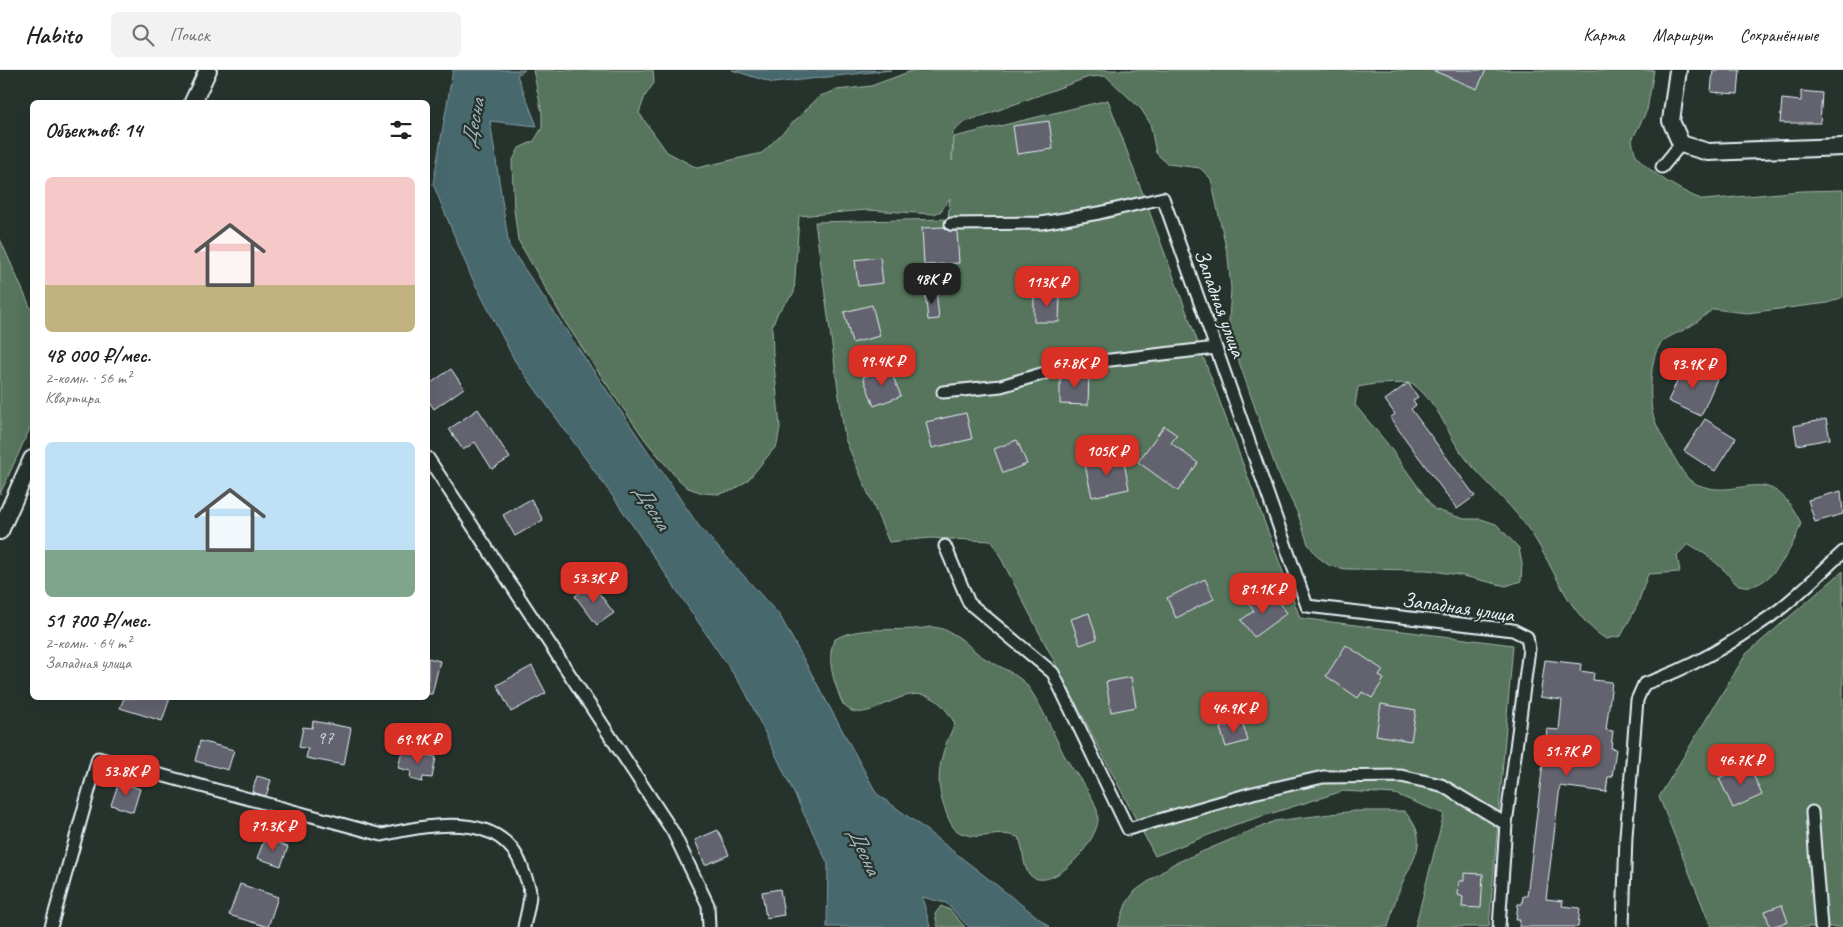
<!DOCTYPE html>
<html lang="ru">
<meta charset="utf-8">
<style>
:root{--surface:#fff;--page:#f2f2f2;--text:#202124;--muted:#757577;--line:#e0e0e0;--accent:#d93025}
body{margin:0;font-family:Caveat,sans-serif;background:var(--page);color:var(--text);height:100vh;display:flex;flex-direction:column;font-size:19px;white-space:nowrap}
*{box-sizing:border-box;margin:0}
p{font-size:16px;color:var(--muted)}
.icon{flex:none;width:28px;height:28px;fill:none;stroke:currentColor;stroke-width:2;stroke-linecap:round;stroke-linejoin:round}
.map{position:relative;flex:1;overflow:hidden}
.details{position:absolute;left:30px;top:30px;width:400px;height:600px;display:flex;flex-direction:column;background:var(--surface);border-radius:8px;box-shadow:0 5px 20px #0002}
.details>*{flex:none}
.price{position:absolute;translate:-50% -42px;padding:0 11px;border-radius:10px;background:var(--accent);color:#fff;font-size:16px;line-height:32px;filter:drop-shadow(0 1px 2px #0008)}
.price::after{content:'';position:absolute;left:50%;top:30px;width:15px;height:11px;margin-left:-8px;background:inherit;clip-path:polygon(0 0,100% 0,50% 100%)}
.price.current{background:#222;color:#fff}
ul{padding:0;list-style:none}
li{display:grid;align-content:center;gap:10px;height:265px;padding:0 15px}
li span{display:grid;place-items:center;height:155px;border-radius:8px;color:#555}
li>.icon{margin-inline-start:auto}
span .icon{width:90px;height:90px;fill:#fffc;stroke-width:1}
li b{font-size:21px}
h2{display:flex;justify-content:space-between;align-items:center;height:60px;padding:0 15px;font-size:21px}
header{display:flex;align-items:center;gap:30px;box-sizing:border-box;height:70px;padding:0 25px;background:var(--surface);border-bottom:1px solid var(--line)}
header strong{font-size:24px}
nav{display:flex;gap:28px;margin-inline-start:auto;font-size:18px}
.search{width:350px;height:45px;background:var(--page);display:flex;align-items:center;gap:12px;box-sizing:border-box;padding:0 18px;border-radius:8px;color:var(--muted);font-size:19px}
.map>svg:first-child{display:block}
.green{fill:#57745b;stroke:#a0b2aa}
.water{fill:#47676d;stroke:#879ea5}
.building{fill:#64636f;stroke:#e8f1f8}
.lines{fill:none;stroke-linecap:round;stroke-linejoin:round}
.street-casing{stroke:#e8f1f8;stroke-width:15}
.secondary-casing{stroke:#e8f1f8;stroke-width:20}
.street{stroke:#26332d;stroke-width:11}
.secondary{stroke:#26332d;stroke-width:16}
.labels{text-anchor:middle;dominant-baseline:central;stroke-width:4.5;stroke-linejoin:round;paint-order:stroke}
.number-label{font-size:19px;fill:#c7ced6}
.street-label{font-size:21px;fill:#e8f1f8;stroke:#26332d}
.water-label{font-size:22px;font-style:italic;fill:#a8bac0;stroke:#26332d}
</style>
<header>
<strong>Habito</strong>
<div class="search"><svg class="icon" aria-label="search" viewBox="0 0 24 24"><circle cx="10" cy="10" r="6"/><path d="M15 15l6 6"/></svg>Поиск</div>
<nav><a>Карта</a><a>Маршрут</a><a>Сохранённые</a></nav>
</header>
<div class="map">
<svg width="1843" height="857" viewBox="0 0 1843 857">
<rect width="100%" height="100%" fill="#26332d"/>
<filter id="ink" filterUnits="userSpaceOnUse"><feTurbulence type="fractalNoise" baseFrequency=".02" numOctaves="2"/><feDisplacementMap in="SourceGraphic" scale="10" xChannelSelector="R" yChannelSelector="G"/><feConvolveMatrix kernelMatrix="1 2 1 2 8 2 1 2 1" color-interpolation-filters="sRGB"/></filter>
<g filter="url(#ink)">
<!-- green -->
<path class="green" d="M533 0H653L654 13 645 26 639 43 667 82 697 98 762 83 820 26 837 20 871 16 914 0H1654L1647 40 1632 70C1633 75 1634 82 1637 86 1646 101 1687 125 1704 130L1801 121 1843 120V227L1828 233 1747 243 1713 239C1705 245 1698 252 1689 257 1678 264 1664 266 1658 278 1650 291 1649 331 1653 345 1658 361 1667 375 1675 389 1680 397 1686 409 1694 413 1741 435 1767 385 1801 453 1794 476 1769 525 1739 515 1733 513 1729 505 1725 501 1713 490 1703 481 1688 474L1677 485 1680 502 1648 504 1637 536 1621 566 1606 569C1569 546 1555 499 1532 464 1514 437 1488 415 1467 390 1444 362 1444 339 1412 313L1374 314 1358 317 1355 335 1386 372 1434 439 1464 449H1481L1496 454 1519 478 1522 494 1521 511 1506 516 1459 505 1427 500 1346 499 1330 496 1318 487 1308 474 1298 444 1277 401 1230 266 1229 250 1231 219 1228 187 1211 109 1200 98 1168 94 1156 83 1150 53 1141 39 1106 6 1089 7 963 53 953 62 952 91 954 67 1108 30 1300 548 1513 575 1489 857H1415L1444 744 1395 724 1343 721 1234 755 1155 786 992 471 930 468 889 472 845 369 815 152 948 149 950 128 941 141 934 144 867 140 799 146 794 223 778 242 772 257 773 284 780 357 777 375 748 410 734 420 719 424 703 423 688 418 676 407 646 371 618 331 565 252 518 170 514 139 512 92 519 78 534 71 542 58V43Z
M0 169 32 241V354L0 424Z
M1843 501V857H1711L1659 727 1746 584Z
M930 557C938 557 944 559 951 563 963 568 971 579 981 586 995 595 1012 601 1024 612 1038 627 1054 665 1064 685 1073 701 1085 714 1093 730 1096 736 1098 742 1098 748 1099 770 1054 823 1031 806 1021 797 1025 778 1018 767 998 759 981 772 961 763 953 760 949 751 946 742 933 711 940 683 955 654 917 582 870 668 843 634 840 629 838 621 836 616 831 601 828 586 834 570 857 554 902 563 930 557Z
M1355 741H1404C1431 770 1414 786 1401 816 1395 829 1392 843 1388 857H1118L1126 834 1135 821 1173 794 1275 751Z
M941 836 950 840 965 857H938L935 844Z"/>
<!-- water -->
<path class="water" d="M453 0H525L517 5 537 56 490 51 509 176 698 455 780 546 877 724 917 753 1050 857H969L946 833 922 827 930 857H827L828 794 745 621 614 428 515 291 471 206 433 114Z
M732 0H891L773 13Z"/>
<!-- building -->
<path class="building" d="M1432 0H1486L1477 19Z
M1713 0H1740L1738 24 1711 22Z
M1801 21 1822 23 1820 53H1780L1782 29 1801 31Z
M1049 51 1053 79 1017 84 1013 56Z
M944 157 948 161H957L959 193 924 195 922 158Z
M880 187 883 213 858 216 855 190Z
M936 219 939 249 928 250 925 222Z
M1034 224H1060L1059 252H1034Z
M872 235 880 266 852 273 844 242Z
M1685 294 1717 309 1701 346 1668 331Z
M889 297 901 326 874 336 863 307Z
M451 299 464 318 434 339 428 330V315Z
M1072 303H1089L1088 335 1060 334V306Z
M1408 313 1418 327 1413 330 1416 335 1411 339 1475 426 1457 439 1390 348 1395 344 1385 330Z
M478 339 510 388 492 399 475 372 463 380 449 359Z
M966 343 972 369 932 378 926 352Z
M1705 349 1736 368 1715 401 1684 381Z
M1826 349 1830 369 1797 375 1794 356Z
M1164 356 1177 365 1171 373 1198 393 1178 421 1138 392Z
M1017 370 1027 394 1003 403 994 379Z
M1123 387 1129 419 1092 427 1085 395Z
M1841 421 1843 444 1815 452 1808 430Z
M531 429 543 450 515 466 503 445Z
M1205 509 1214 529 1176 548 1167 528Z
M592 514 614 543 597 555 575 526Z
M1257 526 1263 534 1275 526 1287 543 1254 567 1241 550 1254 541 1248 533Z
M1089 543 1097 569 1080 575 1071 549Z
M1346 575 1383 600 1379 606 1384 609 1372 628 1362 622 1358 628 1326 606Z
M428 588 440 591 432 624H428Z
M1545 590 1581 594 1580 601 1594 603 1593 610 1612 612 1606 660 1613 661 1611 678 1616 679 1612 707H1608L1606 722 1560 716 1546 829 1563 831 1562 836 1580 838 1578 857H1519L1520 850H1516L1518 834H1522L1523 826H1527L1547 659 1559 660 1562 630 1540 627Z
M532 596 546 623 511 642 497 615Z
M1131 607 1136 637 1111 642 1106 612Z
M124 628H170L162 651 120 638Z
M1381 634 1416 640 1411 671 1376 665Z
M313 651 351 658 344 695 306 688 308 679 299 677 303 657 312 658Z
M1242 651 1248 671 1226 677 1220 658Z
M200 671 234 680 228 700 195 691Z
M402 681 436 687 432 708 423 707 422 712 410 709 411 701 398 698Z
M1749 695 1762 725 1733 738 1719 708Z
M257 706 271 710 266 726 252 722Z
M119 712 140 719 133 742 111 735Z
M718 760 729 785 705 795 695 770Z
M265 768 288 777 281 796 257 788Z
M1464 803 1483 804 1481 838 1462 837 1463 827 1458 825 1459 811H1464Z
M240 814 278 827 268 857 229 845Z
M780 819 784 845 766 848 762 822Z
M1782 835 1788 852 1770 857 1765 841Z"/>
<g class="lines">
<defs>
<path id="street" d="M1662 97 1681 74
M951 154 1041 153 1099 143 1163 128 1307 536 1513 560 1527 567 1529 579 1506 754 1499 857
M943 322 1001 316 1075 294 1216 278
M428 388 673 762 708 835 709 857
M945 476 969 533 1053 603 1128 759 1253 723 1323 707 1401 706 1441 715 1506 754
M1812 742 1821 857
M51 857 98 688 382 765C427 755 501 739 522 797 524 805 530 815 530 823 530 834 526 846 524 857
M1623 857 1626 766 1637 630 1644 614C1691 598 1731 574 1771 546 1797 527 1820 503 1843 482"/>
<path id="secondary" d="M1678 0 1671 51 1681 74 1708 82 1843 77
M193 32 208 0
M0 461 32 389"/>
</defs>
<!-- street casing -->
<use href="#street" class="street-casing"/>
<!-- secondary casing -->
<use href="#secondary" class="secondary-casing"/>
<!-- street -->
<use href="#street" class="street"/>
<!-- secondary -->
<use href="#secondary" class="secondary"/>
</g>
</g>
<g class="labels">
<!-- number labels -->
<g class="number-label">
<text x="325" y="668">97</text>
</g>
<!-- street labels -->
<g class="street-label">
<text transform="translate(1220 233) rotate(70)">Западная улица</text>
<text transform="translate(1458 537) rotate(8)">Западная улица</text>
</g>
<!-- water labels -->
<g class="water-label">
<text transform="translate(473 53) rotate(-79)">Десна</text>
<text transform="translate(652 437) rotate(58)">Десна</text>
<text transform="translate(864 781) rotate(65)">Десна</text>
</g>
</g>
</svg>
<b class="price current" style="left:932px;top:235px">48K ₽</b>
<b class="price" style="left:1047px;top:238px">113K ₽</b>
<b class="price" style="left:882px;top:317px">99.4K ₽</b>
<b class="price" style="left:1075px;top:319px">67.8K ₽</b>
<b class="price" style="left:1693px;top:320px">93.9K ₽</b>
<b class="price" style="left:1107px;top:407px">105K ₽</b>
<b class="price" style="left:594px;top:534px">53.3K ₽</b>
<b class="price" style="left:1263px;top:545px">81.1K ₽</b>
<b class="price" style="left:1234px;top:664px">46.9K ₽</b>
<b class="price" style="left:418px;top:695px">69.9K ₽</b>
<b class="price" style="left:1567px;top:707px">51.7K ₽</b>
<b class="price" style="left:1741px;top:716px">46.7K ₽</b>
<b class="price" style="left:126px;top:727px">53.8K ₽</b>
<b class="price" style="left:273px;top:782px">71.3K ₽</b>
<section class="details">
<h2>Объектов: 14<svg class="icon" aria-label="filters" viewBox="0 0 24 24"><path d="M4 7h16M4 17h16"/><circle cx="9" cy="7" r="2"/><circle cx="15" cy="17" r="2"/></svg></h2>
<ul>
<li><span style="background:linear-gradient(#f6c9c9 70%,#c2b280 0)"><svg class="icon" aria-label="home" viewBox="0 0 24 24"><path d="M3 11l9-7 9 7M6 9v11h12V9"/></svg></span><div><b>48 000 ₽/мес.</b><p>2-комн. · 56 m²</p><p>Квартира</p></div></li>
<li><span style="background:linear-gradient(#bfe0f5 70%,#7fa58c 0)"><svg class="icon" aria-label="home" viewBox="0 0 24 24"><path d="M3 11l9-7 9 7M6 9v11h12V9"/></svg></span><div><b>51 700 ₽/мес.</b><p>2-комн. · 64 m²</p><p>Западная улица</p></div></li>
</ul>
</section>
</div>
